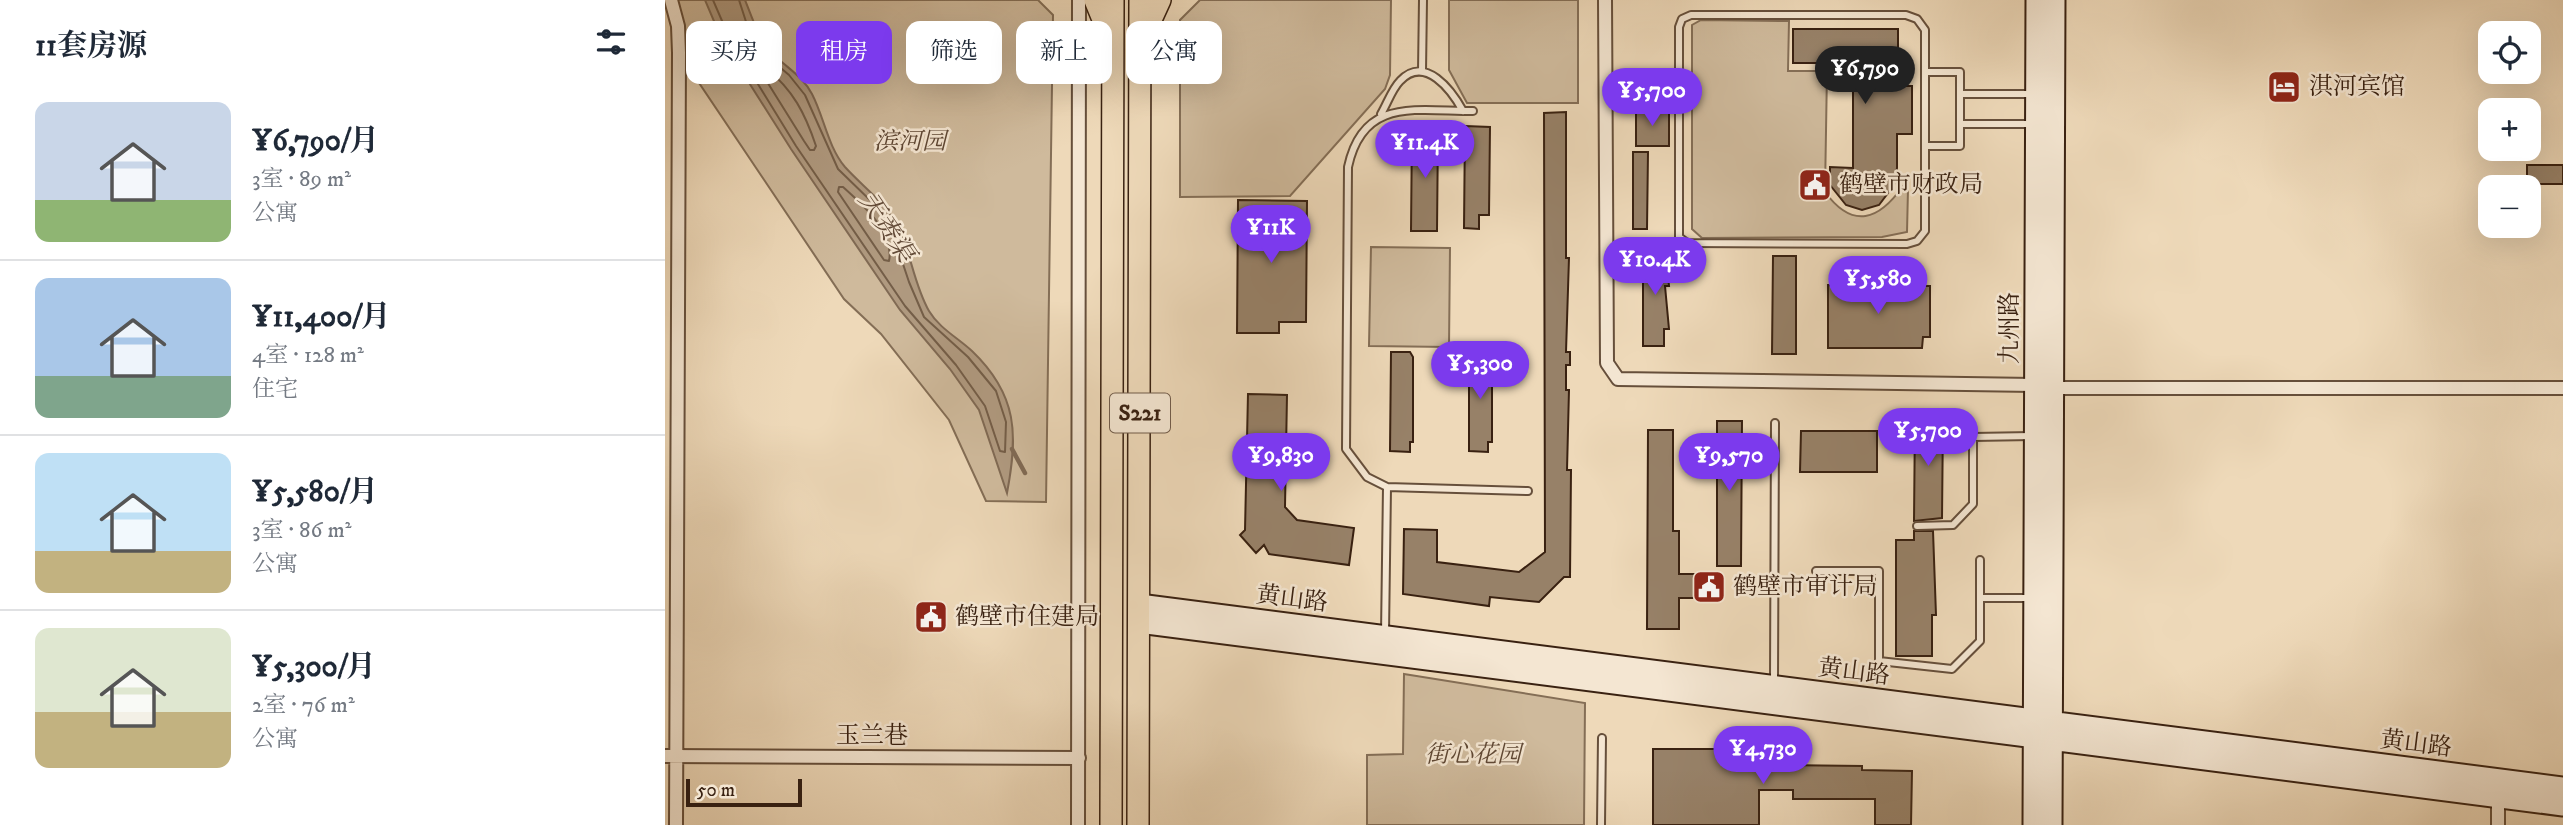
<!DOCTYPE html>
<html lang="zh">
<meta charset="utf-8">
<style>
:root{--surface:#fff;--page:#f6f6f7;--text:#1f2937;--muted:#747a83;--line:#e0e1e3;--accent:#7c3aed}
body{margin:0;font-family:"IM FELL DW Pica","Noto Serif SC",serif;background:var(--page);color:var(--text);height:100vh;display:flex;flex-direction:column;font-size:26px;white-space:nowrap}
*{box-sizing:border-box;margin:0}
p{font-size:23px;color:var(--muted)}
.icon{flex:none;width:38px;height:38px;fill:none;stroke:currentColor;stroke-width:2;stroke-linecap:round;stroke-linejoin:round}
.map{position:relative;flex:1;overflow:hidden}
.panel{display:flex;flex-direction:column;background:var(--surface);width:665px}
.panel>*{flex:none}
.top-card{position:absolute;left:21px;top:21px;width:665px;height:63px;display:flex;gap:14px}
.buttons{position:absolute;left:1813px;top:21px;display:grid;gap:14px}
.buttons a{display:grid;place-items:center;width:63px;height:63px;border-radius:14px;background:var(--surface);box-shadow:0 7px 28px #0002;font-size:35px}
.scale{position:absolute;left:21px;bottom:18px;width:116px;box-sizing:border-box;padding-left:7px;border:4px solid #392111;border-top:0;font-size:19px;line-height:24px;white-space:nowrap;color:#392111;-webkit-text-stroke:5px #f4e6d2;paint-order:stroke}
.price{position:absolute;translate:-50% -60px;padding:0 16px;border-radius:24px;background:var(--accent);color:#fff;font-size:23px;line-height:46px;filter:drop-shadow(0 2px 4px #0008)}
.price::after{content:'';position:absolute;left:50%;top:42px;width:21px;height:16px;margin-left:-10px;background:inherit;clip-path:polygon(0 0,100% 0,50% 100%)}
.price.on{background:#222;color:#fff}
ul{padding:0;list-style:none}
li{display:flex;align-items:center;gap:21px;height:175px;padding:0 35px}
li+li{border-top:2px solid var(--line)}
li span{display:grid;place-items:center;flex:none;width:196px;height:140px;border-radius:14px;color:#555}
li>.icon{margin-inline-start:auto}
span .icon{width:84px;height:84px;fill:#fffc;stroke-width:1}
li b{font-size:30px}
h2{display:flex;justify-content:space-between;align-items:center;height:84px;padding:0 35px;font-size:30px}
.chip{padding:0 24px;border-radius:14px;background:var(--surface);box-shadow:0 7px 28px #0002;font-size:24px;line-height:63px}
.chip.on{background:var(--accent);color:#fff}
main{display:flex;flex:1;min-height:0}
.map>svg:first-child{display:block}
.green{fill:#cfba9c;stroke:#846e56;stroke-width:2}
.water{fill:#b09a80;stroke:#806a54;stroke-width:2}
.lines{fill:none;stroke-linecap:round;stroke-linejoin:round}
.shore{stroke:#745e48;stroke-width:2}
.stream{stroke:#806a54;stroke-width:4.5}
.building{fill:#978168;stroke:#392111;stroke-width:2}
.lane-casing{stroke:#664f3b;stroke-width:10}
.street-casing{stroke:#664f3b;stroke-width:16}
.secondary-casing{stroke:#392111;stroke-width:23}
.primary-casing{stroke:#392111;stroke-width:24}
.lane{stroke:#f4e6d2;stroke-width:6}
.street{stroke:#f4e6d2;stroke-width:12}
.secondary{stroke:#f4e6d2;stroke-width:19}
.primary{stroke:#eed9b9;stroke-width:21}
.labels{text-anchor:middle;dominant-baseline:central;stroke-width:5;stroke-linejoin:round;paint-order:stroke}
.shield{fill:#f4e6d2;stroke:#715c4b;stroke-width:2}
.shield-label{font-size:23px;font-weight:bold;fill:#392111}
.poi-label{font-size:24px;fill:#392111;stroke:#f4e6d2;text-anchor:start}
.park-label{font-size:24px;font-style:italic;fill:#5e4734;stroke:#f4e6d2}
.street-label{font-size:24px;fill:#392111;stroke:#f4e6d2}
.water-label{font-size:26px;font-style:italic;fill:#634b38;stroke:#f4e6d2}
</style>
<main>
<section class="panel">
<h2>11套房源<svg class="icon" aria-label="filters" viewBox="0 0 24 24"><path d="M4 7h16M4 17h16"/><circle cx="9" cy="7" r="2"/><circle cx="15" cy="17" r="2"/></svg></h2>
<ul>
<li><span style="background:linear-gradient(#c9d6e8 70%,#8fb573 0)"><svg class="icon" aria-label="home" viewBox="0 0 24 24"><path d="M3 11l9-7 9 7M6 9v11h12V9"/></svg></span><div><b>¥6,790/月</b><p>3室 · 89 m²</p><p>公寓</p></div></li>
<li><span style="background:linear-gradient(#a9c7e8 70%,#7fa58c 0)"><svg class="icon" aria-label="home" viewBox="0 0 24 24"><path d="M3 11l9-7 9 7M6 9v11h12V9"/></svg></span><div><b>¥11,400/月</b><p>4室 · 128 m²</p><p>住宅</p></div></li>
<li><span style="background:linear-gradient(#bfe0f5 70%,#c2b280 0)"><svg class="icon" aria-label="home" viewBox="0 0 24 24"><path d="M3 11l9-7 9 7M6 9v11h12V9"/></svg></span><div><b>¥5,580/月</b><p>3室 · 86 m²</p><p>公寓</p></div></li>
<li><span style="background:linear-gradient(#dfe7d0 60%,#c2b280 0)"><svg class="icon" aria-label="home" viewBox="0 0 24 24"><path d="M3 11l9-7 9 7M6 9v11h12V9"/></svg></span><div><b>¥5,300/月</b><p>2室 · 76 m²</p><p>公寓</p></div></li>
</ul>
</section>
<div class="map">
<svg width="1898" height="825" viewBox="0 0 1898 825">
<rect width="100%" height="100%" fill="#eed9b9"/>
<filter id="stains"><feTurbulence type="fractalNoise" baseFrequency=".00286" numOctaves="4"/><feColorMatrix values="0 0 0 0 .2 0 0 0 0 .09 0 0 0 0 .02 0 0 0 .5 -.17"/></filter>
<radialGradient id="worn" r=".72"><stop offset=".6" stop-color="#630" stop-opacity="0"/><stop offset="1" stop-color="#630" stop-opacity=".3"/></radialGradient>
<!-- green -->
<path class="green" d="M2 0H373L388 15 381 502 321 501 284 420 216 334 179 299 14 53Z
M535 0H726L725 75 720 89 625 196 515 197V20Z
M784 0H913V103H802L784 70Z
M1036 20 1124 21 1123 71H1162L1160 192C1188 230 1214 220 1238 186L1243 189 1242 232 1217 237 1037 238 1027 229V25Z
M706 247 785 248 784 347 704 346Z
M739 674 920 703 919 825H702V755L738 754Z"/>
<!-- water -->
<path class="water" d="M40 0H80C87 17 92 34 103 48 116 65 137 74 147 94 159 117 163 147 180 167 198 187 219 201 233 226 246 253 249 285 264 311 274 328 293 338 307 351 353 395 353 435 342 493L314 410 285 369 235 310 126 149 57 40Z"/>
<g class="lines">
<!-- shore -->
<path class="shore" d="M48 0 64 37 131 146 240 306 291 365 320 406 335 451 340 452 341 422 331 391 303 357 259 317 244 282 227 231 209 204 173 169 140 95 124 75 98 53 84 31 74 0
M97 68H101C128 90 140 113 151 146L149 150H145L139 141 96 72Z
M174 187H178C197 204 230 233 224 261L219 260 173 192Z"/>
<!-- stream -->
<path class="stream" d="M347 449 360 473"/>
</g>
<!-- building -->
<path class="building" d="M1128 29H1233V86H1247V134H1232V168L1229 185 1214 205 1197 210 1181 205 1165 185V167L1188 168V63H1128Z
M971 110H1004V146H971Z
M901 112V258H904L901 352H905V365H901V390H904L902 470H906L905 577H899L874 602 825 597 824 606 738 594 739 529 772 530V562L854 572 880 552 879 113Z
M800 126 825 127 824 215H814V229L799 228Z
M747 129H773L772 231H746Z
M968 152H983L982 229H968Z
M1862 165H1898V184H1862Z
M573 200 642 201 641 322H614V333H572Z
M978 248H1000L1004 286H1000L1004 329H999V346H978Z
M1108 256H1131V354H1107Z
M1163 285 1265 286V337H1258L1257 348H1163Z
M726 352H745L748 357V442H745V452L725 451Z
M804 352H824V357H827V442H823V452L804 451Z
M583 394 622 395 620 507 632 520 689 528 684 565 604 554 599 545 591 553 575 535 580 530Z
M1250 417 1278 418 1277 518 1249 521Z
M1052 421H1077L1076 566H1052Z
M983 430H1008V531H1014V574H1032V598H1014V629H982Z
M1136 431H1212V472H1135Z
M1249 531H1268L1271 615H1267V656H1231V540H1249Z
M988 749H1115V765L1197 766V770L1247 771 1246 825H1210V799H1128V790H1094V825H988Z"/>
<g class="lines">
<defs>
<path id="lane" d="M1026 15H1241L1252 19 1260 30V231L1252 241 1242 244 1022 243 1014 237V27L1017 19Z
M757 71 758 0
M1260 72H1295V146H1260
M1295 94H1366
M808 111C751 111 698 97 683 167L681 449 702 477 722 487 863 491
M716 114C722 104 727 89 735 81 760 54 787 91 798 111
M1295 124H1366
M1252 526 1288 525 1308 504V437L1367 436
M1151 571H1214V661L1287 669 1315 641V560
M1315 598H1366
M720 634 722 487
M1109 681 1110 423
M936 825 937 738"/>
<path id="street" d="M6 0 13 26 14 53 11 825
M940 0 942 363 953 379 1369 385
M1389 388H1898
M0 756 414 758
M413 825 414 0
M1833 825V798"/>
<path id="secondary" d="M474 604 1898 787
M474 623 1898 806
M1368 825 1371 0
M1387 825 1390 0"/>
<path id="primary" d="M430 0 444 34
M479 35 495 0
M446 825 448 0
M473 825 475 0"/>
</defs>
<!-- lane casing -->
<use href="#lane" class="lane-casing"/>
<!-- street casing -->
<use href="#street" class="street-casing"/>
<!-- secondary casing -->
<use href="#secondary" class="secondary-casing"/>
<!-- primary casing -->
<use href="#primary" class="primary-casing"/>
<!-- lane -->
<use href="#lane" class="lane"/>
<!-- street -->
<use href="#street" class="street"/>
<!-- secondary -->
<use href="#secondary" class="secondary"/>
<!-- primary -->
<use href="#primary" class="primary"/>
</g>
<!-- icons -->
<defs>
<symbol id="hotel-square" viewBox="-11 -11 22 22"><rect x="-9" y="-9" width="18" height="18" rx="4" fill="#8f2418" stroke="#f4e6d2"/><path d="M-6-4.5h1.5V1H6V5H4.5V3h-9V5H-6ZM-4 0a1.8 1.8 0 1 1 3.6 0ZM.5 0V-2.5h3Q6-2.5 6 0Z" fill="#fff"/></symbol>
<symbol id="civic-square" viewBox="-11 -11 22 22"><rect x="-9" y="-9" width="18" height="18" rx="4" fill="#8f2418" stroke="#f4e6d2"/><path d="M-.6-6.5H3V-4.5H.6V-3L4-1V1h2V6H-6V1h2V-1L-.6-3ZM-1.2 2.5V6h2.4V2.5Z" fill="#fff"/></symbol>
</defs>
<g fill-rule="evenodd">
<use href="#hotel-square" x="1600" y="68" width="38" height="38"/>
<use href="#civic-square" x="1131" y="166" width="38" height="38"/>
<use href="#civic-square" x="1025" y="568" width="38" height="38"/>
<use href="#civic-square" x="247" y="598" width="38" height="38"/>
</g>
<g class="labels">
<!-- shield labels -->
<rect class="shield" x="445" y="393.5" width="60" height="39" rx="5"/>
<g class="shield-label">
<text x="475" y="413">S221</text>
</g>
<!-- poi labels -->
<g class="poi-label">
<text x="1644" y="87">淇河宾馆</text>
<text x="1174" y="185">鹤壁市财政局</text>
<text x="1068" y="587">鹤壁市审计局</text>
<text x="290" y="617">鹤壁市住建局</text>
</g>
<!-- park labels -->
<g class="park-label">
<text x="245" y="142">滨河园</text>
<text x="808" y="755">街心花园</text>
</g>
<!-- street labels -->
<g class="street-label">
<text transform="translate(1345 328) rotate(-90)">九州路</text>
<text transform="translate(627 599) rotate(7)">黄山路</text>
<text transform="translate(1189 672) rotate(7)">黄山路</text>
<text x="207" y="736">玉兰巷</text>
<text transform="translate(1751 744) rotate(7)">黄山路</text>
</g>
<!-- water labels -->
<g class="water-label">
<text transform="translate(221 227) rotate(56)">天赉渠</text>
</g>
</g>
<rect width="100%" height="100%" filter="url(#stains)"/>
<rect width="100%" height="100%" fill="url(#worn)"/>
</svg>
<div class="buttons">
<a><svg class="icon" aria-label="locate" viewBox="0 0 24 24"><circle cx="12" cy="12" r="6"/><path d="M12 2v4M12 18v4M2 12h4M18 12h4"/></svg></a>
<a>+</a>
<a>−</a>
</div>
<div class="scale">50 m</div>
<b class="price on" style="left:1200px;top:106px">¥6,790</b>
<b class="price" style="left:987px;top:128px">¥5,700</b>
<b class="price" style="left:760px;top:180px">¥11.4K</b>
<b class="price" style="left:606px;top:265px">¥11K</b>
<b class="price" style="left:990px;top:297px">¥10.4K</b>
<b class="price" style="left:1213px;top:316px">¥5,580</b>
<b class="price" style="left:815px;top:401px">¥5,300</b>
<b class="price" style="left:1263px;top:468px">¥5,700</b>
<b class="price" style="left:616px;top:493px">¥9,830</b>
<b class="price" style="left:1064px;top:493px">¥9,570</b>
<b class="price" style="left:1098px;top:786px">¥4,730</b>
<div class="top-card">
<a class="chip">买房</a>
<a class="chip on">租房</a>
<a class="chip">筛选</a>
<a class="chip">新上</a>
<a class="chip">公寓</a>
</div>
</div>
</main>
